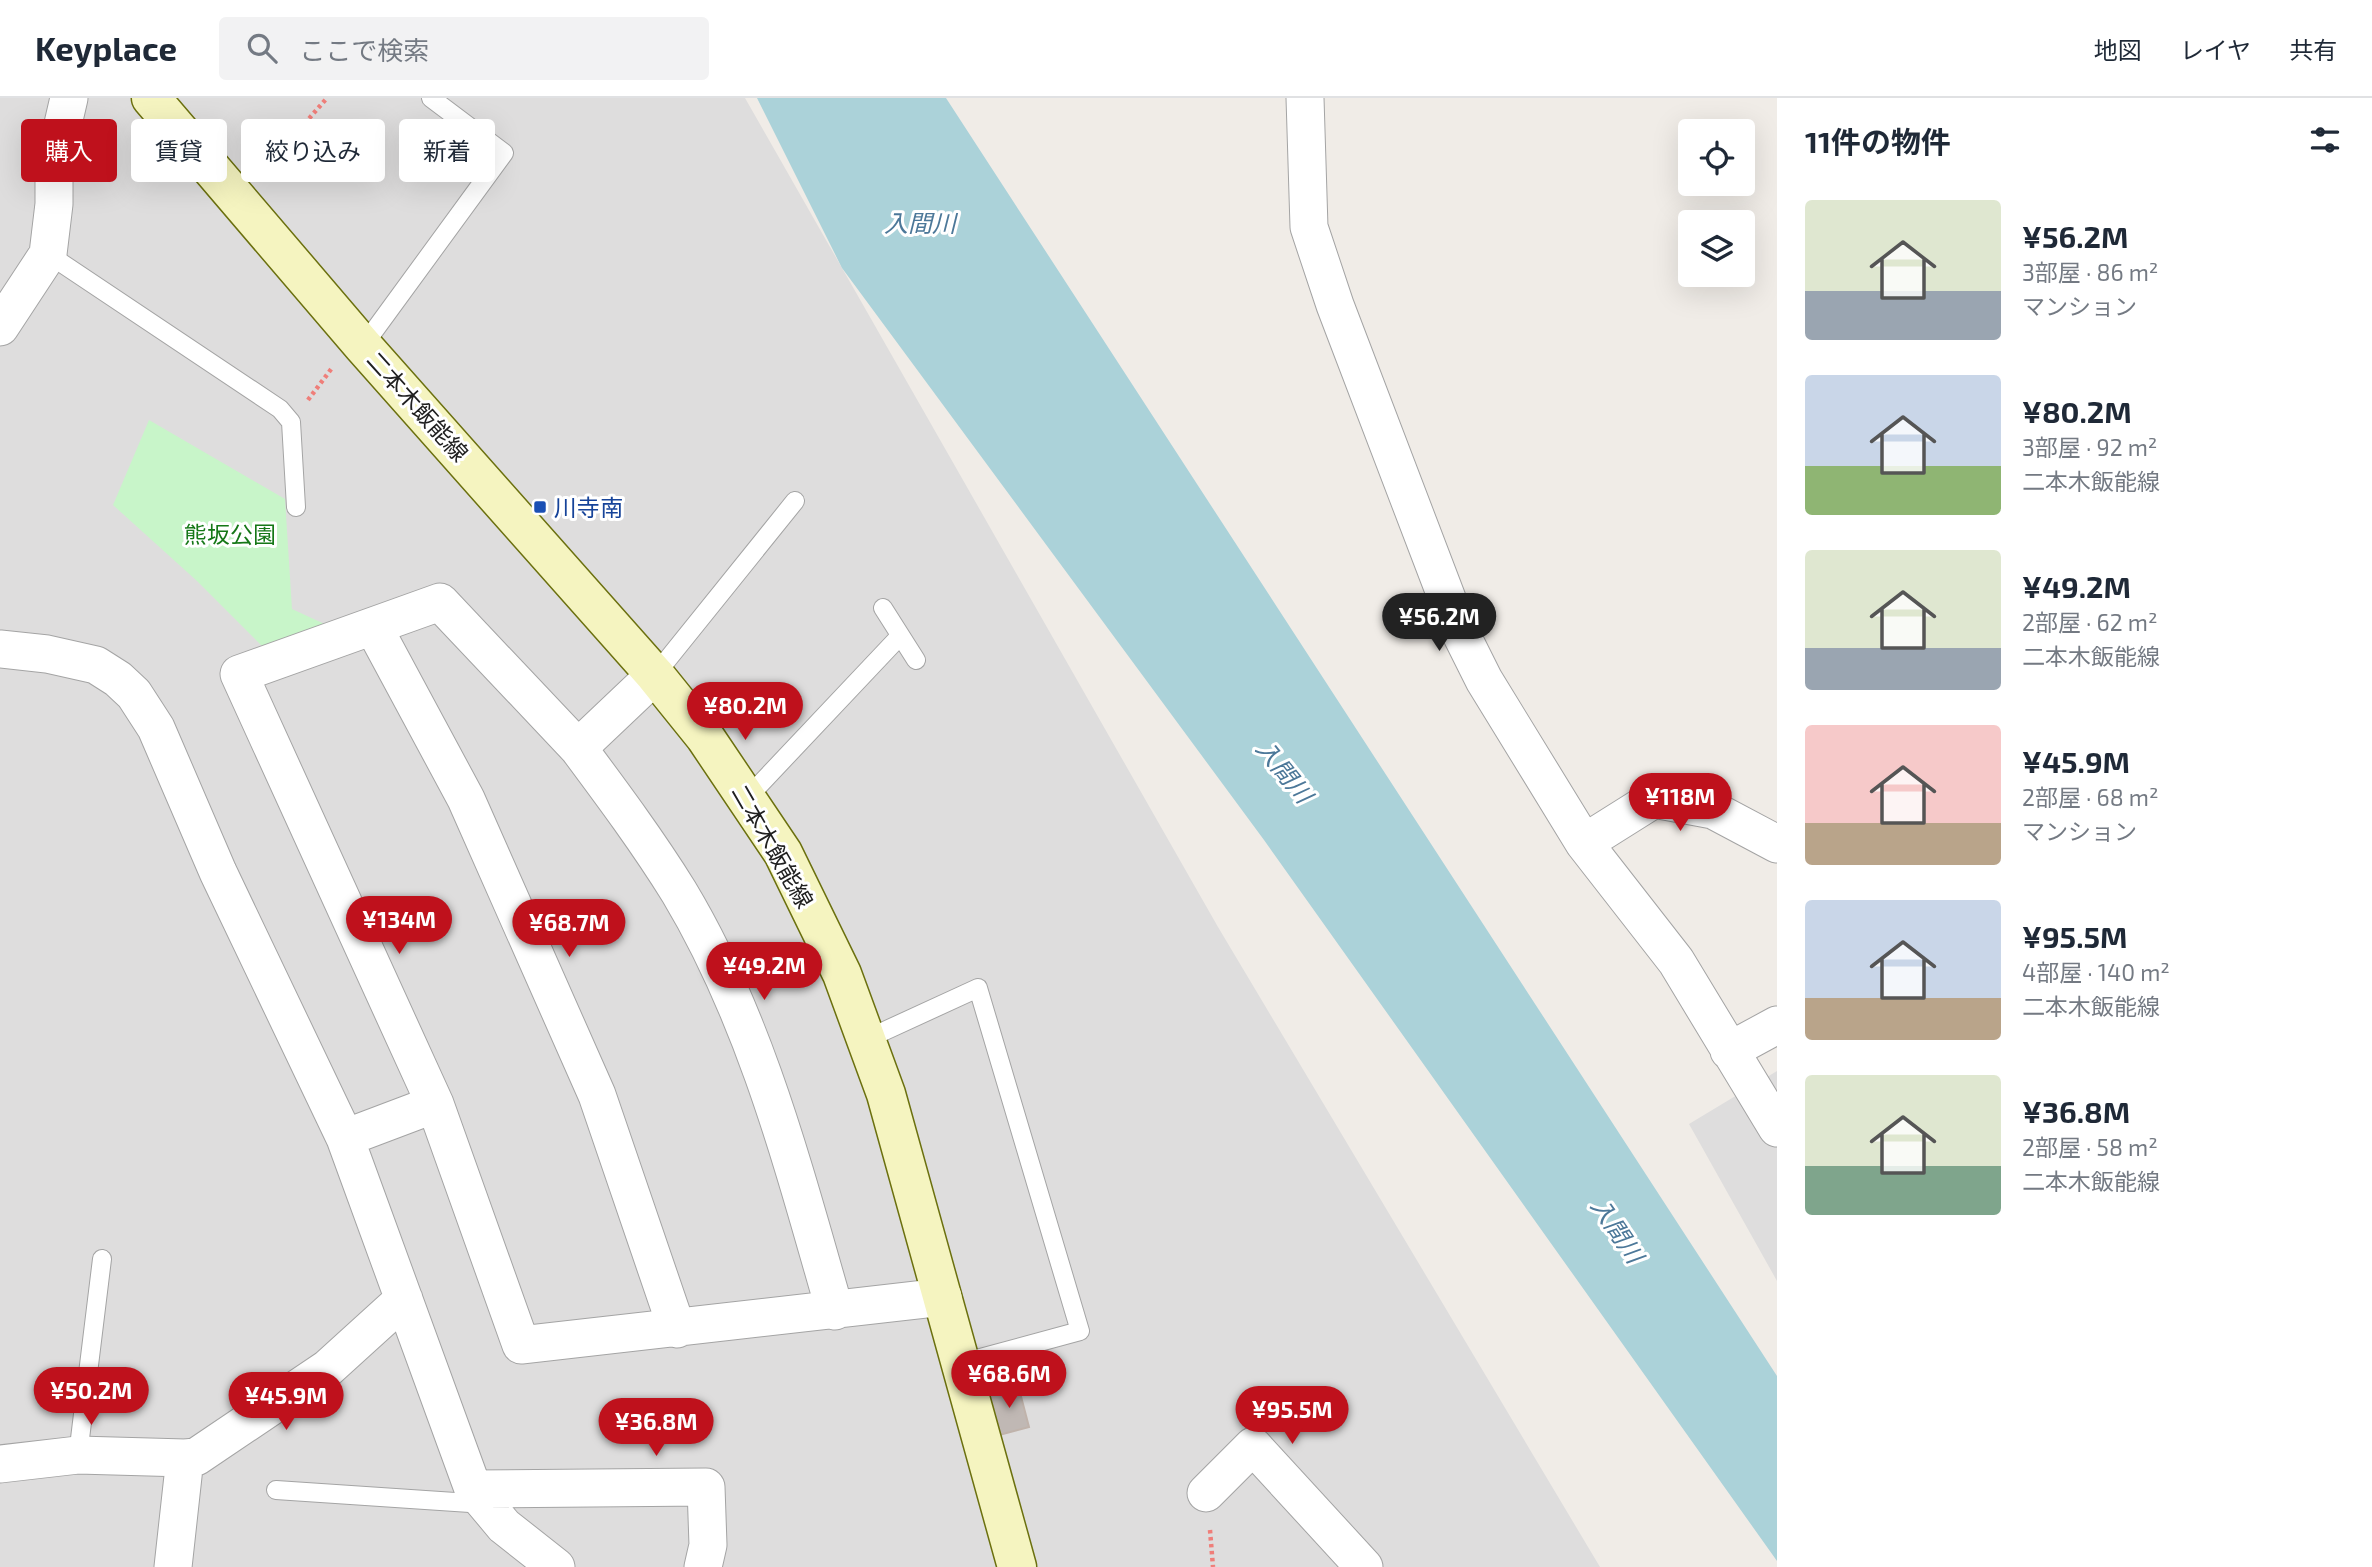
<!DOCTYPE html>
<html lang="ja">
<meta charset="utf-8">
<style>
:root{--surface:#fff;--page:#f2f2f3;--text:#1f2937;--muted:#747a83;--line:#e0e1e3;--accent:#bf111c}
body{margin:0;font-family:"Exo 2","Noto Sans JP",sans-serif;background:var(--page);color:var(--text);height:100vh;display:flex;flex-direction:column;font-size:26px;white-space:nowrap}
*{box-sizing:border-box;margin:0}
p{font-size:23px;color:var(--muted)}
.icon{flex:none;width:38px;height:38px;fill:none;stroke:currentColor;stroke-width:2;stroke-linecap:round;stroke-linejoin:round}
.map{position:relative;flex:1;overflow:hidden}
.drawer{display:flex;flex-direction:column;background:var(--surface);width:595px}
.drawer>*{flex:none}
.hud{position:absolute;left:21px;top:21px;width:665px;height:63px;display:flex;gap:14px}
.fabs{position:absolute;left:1678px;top:21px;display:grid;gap:14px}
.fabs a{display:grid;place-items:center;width:77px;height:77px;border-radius:7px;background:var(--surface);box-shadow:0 7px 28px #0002;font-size:35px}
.price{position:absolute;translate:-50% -60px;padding:0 16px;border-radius:24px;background:var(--accent);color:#fff;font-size:23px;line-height:46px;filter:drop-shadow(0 2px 4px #0008)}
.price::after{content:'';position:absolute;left:50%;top:42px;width:21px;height:16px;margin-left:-10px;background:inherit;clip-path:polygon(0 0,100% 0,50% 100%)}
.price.active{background:#222;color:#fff}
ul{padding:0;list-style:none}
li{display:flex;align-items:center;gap:21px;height:175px;padding:0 28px}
li span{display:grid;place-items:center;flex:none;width:196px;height:140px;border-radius:7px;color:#555}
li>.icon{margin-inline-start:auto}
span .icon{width:84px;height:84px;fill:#fffc;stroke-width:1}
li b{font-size:30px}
h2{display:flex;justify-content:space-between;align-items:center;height:84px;padding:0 28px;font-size:30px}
.tag{padding:0 24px;border-radius:7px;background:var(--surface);box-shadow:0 7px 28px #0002;font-size:24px;line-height:63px}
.tag.active{background:var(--accent);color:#fff}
header{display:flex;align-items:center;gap:42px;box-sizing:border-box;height:98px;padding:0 35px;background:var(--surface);border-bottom:2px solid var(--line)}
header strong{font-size:33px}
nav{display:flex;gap:38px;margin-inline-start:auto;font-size:24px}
.search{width:490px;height:63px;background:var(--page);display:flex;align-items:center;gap:18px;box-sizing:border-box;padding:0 24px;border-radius:7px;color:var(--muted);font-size:26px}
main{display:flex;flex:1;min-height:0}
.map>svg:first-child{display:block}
.residential{fill:#dedddd}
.park{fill:#c8f5c9}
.water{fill:#abd2d9}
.building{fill:#c0b8b4;stroke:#c0b3ab;stroke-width:2}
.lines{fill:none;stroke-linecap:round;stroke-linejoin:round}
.lane-casing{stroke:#a4a4a4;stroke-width:20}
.street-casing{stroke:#a4a4a4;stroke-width:39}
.secondary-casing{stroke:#6b700e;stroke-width:41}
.path{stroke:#ef7e79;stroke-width:4.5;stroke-dasharray:3.5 3.5;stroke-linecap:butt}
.lane{stroke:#fff;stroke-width:18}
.street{stroke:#fff;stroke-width:37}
.secondary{stroke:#f5f4c0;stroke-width:38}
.transit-dot{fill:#1a4fb4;stroke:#fff;stroke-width:2.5}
.labels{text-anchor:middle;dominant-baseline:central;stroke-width:6;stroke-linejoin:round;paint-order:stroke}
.street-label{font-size:23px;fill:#202020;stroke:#fff}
.transit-label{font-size:23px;fill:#164399;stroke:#fff;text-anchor:start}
.park-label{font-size:23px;fill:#157717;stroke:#fff}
.water-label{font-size:24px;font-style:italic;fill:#4c7899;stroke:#fff}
</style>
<header>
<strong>Keyplace</strong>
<div class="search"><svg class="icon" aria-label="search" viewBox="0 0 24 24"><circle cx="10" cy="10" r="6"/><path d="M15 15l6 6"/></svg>ここで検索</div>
<nav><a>地図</a><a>レイヤ</a><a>共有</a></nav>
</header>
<main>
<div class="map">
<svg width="1777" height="1469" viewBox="0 0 1777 1469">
<rect width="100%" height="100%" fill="#f0ece7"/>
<!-- residential -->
<path class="residential" d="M0 0H745L1218 829 1600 1469H0Z
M1777 973V1183L1689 1026Z"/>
<!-- park -->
<path class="park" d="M149 322 285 401 292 511 331 529 269 555 197 483 113 407Z"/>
<!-- water -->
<path class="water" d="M757 0H946L1777 1278V1463L1264 742 842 170Z"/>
<!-- building -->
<path class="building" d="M1018 1287 1029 1329 999 1337 988 1296Z"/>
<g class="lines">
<defs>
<path id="lane" d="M48 156 280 311 291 324 296 409
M363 248 504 55 431 0
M883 510 916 562
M655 577 795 403
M747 700 900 538
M867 941 978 890 1080 1233 962 1265
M78 1357 102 1161
M276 1392 485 1406"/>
<path id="street" d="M1305 0 1309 129 1335 207 1459 532 1484 582 1584 745 1676 863 1777 1030
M0 229 48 156 54 106V65L69 0
M374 530 466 701 597 997 677 1231
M0 551 47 556 96 567 118 581 134 596 156 630 218 774 345 1040 473 1391 504 1428 556 1469
M655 577 578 650 440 504 239 576 435 1006 521 1247 943 1199
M578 650C613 697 648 744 679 794 756 922 794 1071 835 1213
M1584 745 1654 701 1713 712 1777 746
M1729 953 1777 927
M345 1040 435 1006
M0 1366 78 1357 185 1360
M473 1391 706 1389 708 1447 703 1469
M1206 1395 1253 1348 1364 1469
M173 1469 185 1360 196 1359 328 1270 404 1201"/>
<path id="secondary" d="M151 0 363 248 655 577 705 639 783 755 842 876 886 996 1017 1469"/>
</defs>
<!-- lane casing -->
<use href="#lane" class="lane-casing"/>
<!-- street casing -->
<use href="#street" class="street-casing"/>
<!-- secondary casing -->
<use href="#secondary" class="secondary-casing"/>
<!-- path -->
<path class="path" d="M263 73 327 0
M308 302 332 270
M1210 1432 1213 1469"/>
<!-- lane -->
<use href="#lane" class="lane"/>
<!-- street -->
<use href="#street" class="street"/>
<!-- secondary -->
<use href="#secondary" class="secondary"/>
</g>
<!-- markers -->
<rect class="transit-dot" x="533" y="402" width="14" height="14" rx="3.5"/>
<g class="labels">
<!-- street labels -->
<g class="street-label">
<text transform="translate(418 308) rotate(48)">二本木飯能線</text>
<text transform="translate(773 748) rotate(60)">二本木飯能線</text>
</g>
<!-- transit labels -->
<g class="transit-label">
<text x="554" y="409">川寺南</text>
</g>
<!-- park labels -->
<g class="park-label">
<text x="230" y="436">熊坂公園</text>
</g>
<!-- water labels -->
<g class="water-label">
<text x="920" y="124">入間川</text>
<text transform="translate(1285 673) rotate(51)">入間川</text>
<text transform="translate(1618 1132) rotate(56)">入間川</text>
</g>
</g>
</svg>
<div class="fabs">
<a><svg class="icon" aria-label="locate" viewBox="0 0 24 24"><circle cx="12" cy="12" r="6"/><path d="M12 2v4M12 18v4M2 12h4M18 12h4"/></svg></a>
<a><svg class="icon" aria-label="layers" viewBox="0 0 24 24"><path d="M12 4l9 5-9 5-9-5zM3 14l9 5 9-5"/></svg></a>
</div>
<b class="price active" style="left:1439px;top:555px">¥56.2M</b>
<b class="price" style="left:745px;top:644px">¥80.2M</b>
<b class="price" style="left:1680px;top:735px">¥118M</b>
<b class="price" style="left:399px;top:858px">¥134M</b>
<b class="price" style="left:569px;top:861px">¥68.7M</b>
<b class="price" style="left:764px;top:904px">¥49.2M</b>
<b class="price" style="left:1009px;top:1312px">¥68.6M</b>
<b class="price" style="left:91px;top:1329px">¥50.2M</b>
<b class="price" style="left:286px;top:1334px">¥45.9M</b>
<b class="price" style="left:1292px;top:1348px">¥95.5M</b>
<b class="price" style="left:656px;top:1360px">¥36.8M</b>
<div class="hud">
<a class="tag active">購入</a>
<a class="tag">賃貸</a>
<a class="tag">絞り込み</a>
<a class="tag">新着</a>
</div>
</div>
<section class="drawer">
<h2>11件の物件<svg class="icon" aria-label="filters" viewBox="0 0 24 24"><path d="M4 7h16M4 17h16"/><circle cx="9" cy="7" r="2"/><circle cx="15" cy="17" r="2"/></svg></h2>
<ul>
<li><span style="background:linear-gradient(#dfe7d0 65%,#9aa5b1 0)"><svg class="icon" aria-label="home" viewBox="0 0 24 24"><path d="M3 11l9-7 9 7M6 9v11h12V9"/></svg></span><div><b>¥56.2M</b><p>3部屋 · 86 m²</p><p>マンション</p></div></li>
<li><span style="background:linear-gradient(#c9d6e8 65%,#8fb573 0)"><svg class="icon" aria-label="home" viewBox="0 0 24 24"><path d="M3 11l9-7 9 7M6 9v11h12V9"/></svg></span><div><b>¥80.2M</b><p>3部屋 · 92 m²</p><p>二本木飯能線</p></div></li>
<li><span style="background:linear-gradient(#dfe7d0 70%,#9aa5b1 0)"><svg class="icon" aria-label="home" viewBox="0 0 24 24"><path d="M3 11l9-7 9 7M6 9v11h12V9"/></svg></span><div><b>¥49.2M</b><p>2部屋 · 62 m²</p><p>二本木飯能線</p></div></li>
<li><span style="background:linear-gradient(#f6c9c9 70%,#b9a48a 0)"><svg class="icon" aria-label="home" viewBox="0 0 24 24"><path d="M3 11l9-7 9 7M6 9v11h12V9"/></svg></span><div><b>¥45.9M</b><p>2部屋 · 68 m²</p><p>マンション</p></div></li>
<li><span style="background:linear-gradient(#c9d6e8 70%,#b9a48a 0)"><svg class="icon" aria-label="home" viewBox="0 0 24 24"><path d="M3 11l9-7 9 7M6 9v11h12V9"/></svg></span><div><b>¥95.5M</b><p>4部屋 · 140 m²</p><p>二本木飯能線</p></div></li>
<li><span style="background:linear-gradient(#dfe7d0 65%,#7fa58c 0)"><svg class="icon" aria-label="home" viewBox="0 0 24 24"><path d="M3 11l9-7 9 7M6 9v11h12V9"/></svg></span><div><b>¥36.8M</b><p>2部屋 · 58 m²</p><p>二本木飯能線</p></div></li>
</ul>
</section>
</main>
